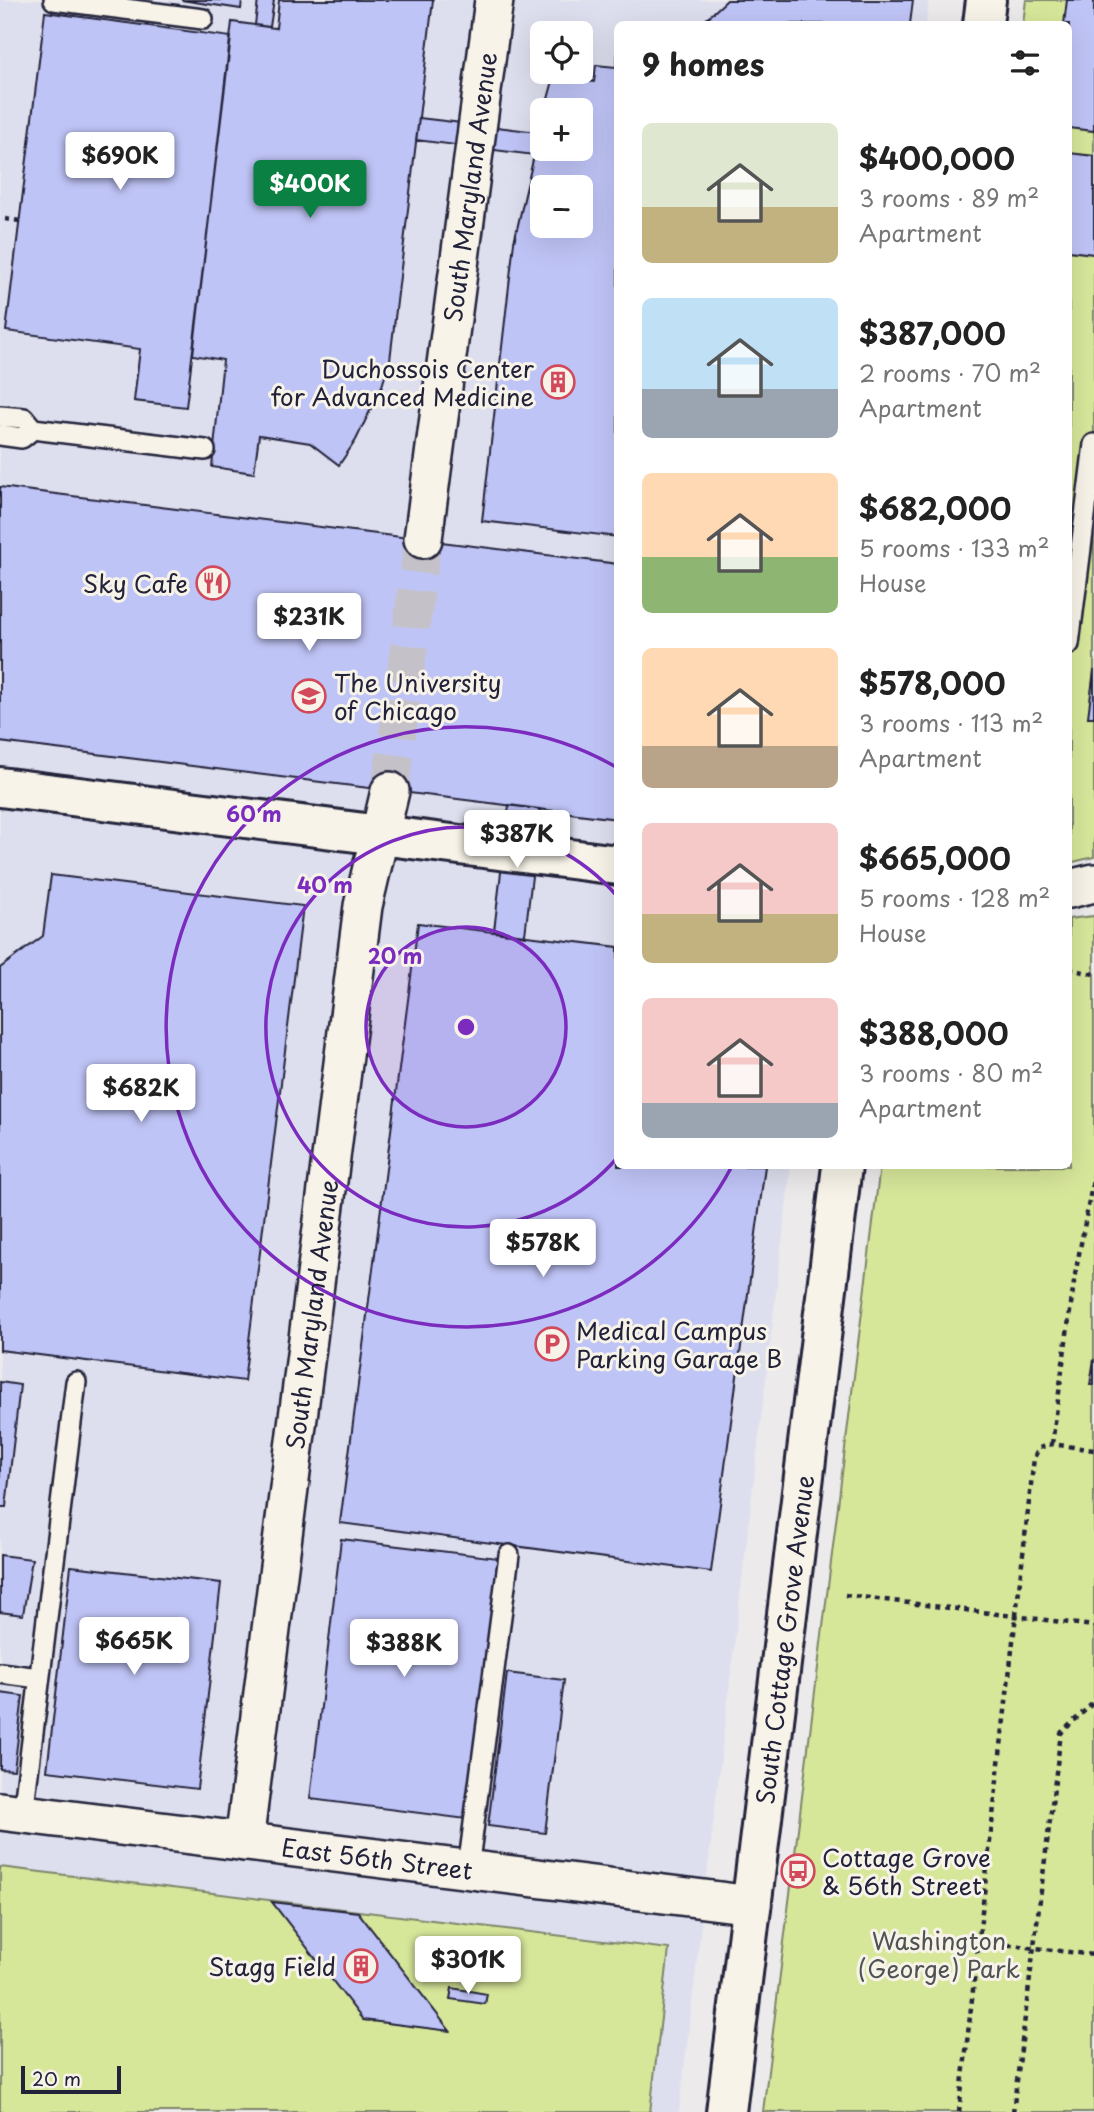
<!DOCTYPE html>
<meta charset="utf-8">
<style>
:root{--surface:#fff;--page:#f2f2f2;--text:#222;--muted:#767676;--accent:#0b8043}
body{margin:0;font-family:"Playpen Sans",sans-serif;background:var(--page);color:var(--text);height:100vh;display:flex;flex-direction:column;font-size:26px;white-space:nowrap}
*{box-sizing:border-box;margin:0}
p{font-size:23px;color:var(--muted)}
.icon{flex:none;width:38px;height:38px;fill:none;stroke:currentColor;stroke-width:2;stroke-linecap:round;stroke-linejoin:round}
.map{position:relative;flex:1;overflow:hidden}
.drawer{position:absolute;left:614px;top:21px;width:458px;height:1148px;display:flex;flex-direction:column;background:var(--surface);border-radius:10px;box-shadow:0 7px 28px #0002}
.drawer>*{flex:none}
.controls{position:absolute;left:530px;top:21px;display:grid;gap:14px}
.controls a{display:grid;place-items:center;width:63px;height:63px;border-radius:10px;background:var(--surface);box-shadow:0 7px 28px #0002;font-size:35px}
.scale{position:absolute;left:21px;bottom:18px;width:100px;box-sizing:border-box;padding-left:7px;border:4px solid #22223b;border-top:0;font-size:19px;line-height:24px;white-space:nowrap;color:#22223b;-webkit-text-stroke:5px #f7f3e8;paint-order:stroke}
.price{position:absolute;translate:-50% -60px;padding:0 16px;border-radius:7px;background:#fff;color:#222;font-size:23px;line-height:46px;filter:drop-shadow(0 2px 4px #0008)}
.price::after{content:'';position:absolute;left:50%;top:42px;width:21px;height:16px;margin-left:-10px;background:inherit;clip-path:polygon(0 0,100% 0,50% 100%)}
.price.selected{background:var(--accent);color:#fff}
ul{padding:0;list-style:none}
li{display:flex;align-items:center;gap:21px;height:175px;padding:0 28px}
li span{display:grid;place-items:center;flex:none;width:196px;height:140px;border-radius:10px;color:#555}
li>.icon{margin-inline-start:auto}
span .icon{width:84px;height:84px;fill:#fffc;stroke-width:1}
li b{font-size:30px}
h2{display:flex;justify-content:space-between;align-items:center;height:84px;padding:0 28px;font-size:30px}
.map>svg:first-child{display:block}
.built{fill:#dedfee;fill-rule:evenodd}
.green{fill:#d7e79a;stroke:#7c846a;stroke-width:2}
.building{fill:#bfc4f6;stroke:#22223b;stroke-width:2;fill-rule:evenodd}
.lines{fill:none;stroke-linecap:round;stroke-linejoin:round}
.minor-tunnel{stroke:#c4c2c8;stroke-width:37;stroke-dasharray:37 18;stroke-linecap:butt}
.service-casing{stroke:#22223b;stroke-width:24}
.minor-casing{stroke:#22223b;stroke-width:42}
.tertiary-casing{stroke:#22223b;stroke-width:44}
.secondary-casing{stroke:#22223b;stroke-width:44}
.path{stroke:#22223b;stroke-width:4.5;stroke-dasharray:5 5;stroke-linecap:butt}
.service{stroke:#f7f3e8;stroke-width:19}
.minor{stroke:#f7f3e8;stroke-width:37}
.tertiary{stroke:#f7f3e8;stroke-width:38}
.secondary{stroke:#f7f3e8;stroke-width:38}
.ring{fill:none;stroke:#7b2cbf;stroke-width:3.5}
.labels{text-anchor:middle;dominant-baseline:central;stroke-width:6;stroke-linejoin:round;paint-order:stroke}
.street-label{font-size:24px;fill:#22223b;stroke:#f7f3e8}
.poi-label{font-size:24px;fill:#22223b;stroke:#f7f3e8;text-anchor:end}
.park-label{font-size:24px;fill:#4f5353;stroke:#f7f3e8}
.centre{fill:#7b2cbf;stroke:#f7f3e8;stroke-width:3.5}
.ring-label{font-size:21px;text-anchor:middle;font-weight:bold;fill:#7b2cbf;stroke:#f7f3e8;stroke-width:6;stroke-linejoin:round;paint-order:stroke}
</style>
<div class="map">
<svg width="1094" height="2112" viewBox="0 0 1094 2112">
<rect width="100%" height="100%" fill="#eceaeb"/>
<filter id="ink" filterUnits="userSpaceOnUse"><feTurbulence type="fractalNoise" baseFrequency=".0143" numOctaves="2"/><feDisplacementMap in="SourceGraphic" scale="14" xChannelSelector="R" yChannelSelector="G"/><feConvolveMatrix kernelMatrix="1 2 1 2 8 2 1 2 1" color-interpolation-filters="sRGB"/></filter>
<g filter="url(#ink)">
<!-- built -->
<path class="built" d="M0 0H929L926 24H618V1166H791L679 2112H0ZM542 33H581V72H542ZM542 110H581V149H542ZM542 187H581V226H542Z"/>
<!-- green -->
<path class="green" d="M1026 0H1094V857L1069 863V24H1023Z
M1094 916V2112H763L880 1166H1069V919Z
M0 1867 669 1949 650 2112H0Z"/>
<!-- building -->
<path class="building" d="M181 0H242L241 9Z
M258 0H274L270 27 255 25Z
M279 0H433L390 360 382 386 356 440 339 465 310 443 259 435 254 473 212 467 223 360 193 355 232 22 276 28Z
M727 0H913L910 24H701Z
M1067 0H1094V131L1069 128V24H1064Z
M45 12 231 37 186 407 134 401 140 349 6 331Z
M618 53V537L482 521 514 242 542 121V149H581V110H545L554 77 594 82 596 65 616 67ZM542 187H581V226H542Z
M419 118 539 132 534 155 416 140Z
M1069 153 1094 156V254L1069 251Z
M0 487 618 564V819L0 742Z
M1094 670V717H1088Z
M509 805 540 809 525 935 494 931Z
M51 875 303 906 244 1381 0 1350V968L43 936Z
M418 923 618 947V1166H765L711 1572 340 1523Z
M1094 1359V1385H1090Z
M0 1382 20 1385 6 1507H0Z
M341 1539 498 1558 466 1819 310 1799Z
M0 1555 32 1559 23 1615 0 1612Z
M71 1566 221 1583 197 1789 47 1771Z
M507 1673 564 1680 545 1833 488 1826Z
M0 1693 23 1696 14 1770 0 1769Z
M272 1902 358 1912 450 2031 363 2020Z
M452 1988 487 1994 485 2004 450 1999Z"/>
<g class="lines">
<!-- minor-tunnel -->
<path class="minor-tunnel" d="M390 791 423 539"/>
<defs>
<path id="service" d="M54 0 203 19
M0 416 24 418 33 429 205 450
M0 435 22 438 33 429
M1069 644 1094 444
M0 1673 39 1678
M23 1814 76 1382
M468 1869 509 1555"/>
<g id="minor">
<path id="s1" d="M423 539 494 0"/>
<path d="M1069 889 1094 883"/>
<path id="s2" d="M0 1811 752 1905"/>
<path id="s3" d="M244 1842 363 906 390 791"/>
</g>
<path id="tertiary" d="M0 787 618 865"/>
<g id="secondary">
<path d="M983 24 986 0"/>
<path id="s4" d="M726 2112 842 1166"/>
</g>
</defs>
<!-- service casing -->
<use href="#service" class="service-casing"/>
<!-- minor casing -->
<use href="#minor" class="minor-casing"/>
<!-- tertiary casing -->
<use href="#tertiary" class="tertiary-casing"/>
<!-- secondary casing -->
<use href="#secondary" class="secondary-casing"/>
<!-- path -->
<path class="path" d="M5 219 20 221
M1069 969 1094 974
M1052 1444 1075 1275 1094 1175
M845 1595 1094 1626
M978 1941 1094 1955
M959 2112 1034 1458 1039 1448 1052 1444 1094 1450
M1013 2112 1061 1733 1094 1702"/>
<!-- service -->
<use href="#service" class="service"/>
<!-- minor -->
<use href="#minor" class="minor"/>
<!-- tertiary -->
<use href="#tertiary" class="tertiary"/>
<!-- secondary -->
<use href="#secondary" class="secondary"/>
</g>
</g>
<!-- distance rings -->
<circle cx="466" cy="1027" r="100" fill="#7b2cbf" fill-opacity=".12"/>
<g class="ring">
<circle cx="466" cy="1027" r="100"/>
<path d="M617 1158A200 200 0 1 1 617 896"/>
<path d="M732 1166A300 300 0 1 1 616 767"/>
</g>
<!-- icons -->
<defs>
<symbol id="building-ring" viewBox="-11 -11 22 22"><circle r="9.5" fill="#f7f3e8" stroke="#d1495b" stroke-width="1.5"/><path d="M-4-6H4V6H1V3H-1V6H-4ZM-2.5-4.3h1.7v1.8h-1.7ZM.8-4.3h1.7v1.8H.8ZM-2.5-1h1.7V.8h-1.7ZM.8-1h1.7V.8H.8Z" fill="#d1495b"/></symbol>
<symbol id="restaurant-ring" viewBox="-11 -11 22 22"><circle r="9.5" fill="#f7f3e8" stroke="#d1495b" stroke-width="1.5"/><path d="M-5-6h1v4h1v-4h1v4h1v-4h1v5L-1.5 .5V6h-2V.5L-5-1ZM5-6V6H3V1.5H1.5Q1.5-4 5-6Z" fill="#d1495b"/></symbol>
<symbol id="university-ring" viewBox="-11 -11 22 22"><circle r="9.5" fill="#f7f3e8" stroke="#d1495b" stroke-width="1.5"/><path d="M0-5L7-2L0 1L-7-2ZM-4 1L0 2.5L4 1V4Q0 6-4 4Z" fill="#d1495b"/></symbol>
<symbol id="parking-ring" viewBox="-11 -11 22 22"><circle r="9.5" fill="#f7f3e8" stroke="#d1495b" stroke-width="1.5"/><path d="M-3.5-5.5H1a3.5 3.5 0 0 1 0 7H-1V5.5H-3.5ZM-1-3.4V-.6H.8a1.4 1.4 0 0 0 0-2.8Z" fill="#d1495b"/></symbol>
<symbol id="bus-ring" viewBox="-11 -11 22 22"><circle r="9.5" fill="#f7f3e8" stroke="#d1495b" stroke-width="1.5"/><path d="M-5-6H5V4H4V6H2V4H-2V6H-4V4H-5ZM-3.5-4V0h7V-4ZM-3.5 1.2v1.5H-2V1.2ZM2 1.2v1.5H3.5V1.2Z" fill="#d1495b"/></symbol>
</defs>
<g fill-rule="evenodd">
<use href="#building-ring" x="539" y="363" width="38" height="38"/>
<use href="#restaurant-ring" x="194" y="564" width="38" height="38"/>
<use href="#university-ring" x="290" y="677" width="38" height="38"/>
<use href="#parking-ring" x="533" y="1325" width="38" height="38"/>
<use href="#bus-ring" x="779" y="1852" width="38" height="38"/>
<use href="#building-ring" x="342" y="1947" width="38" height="38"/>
</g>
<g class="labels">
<!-- street labels -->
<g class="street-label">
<text stroke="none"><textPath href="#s1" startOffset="355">South Maryland Avenue</textPath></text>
<text stroke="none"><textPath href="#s3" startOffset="532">South Maryland Avenue</textPath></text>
<text stroke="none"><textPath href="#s4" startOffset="476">South Cottage Grove Avenue</textPath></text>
<text stroke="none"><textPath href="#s2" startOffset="380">East 56th Street</textPath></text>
</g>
<!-- poi labels -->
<g class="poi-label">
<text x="534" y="368">Duchossois Center<tspan x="534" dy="28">for Advanced Medicine</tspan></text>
<text x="188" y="583">Sky Cafe</text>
<text x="334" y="682" text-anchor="start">The University<tspan x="334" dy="28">of Chicago</tspan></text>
<text x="576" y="1330" text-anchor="start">Medical Campus<tspan x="576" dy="28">Parking Garage B</tspan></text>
<text x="822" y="1857" text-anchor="start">Cottage Grove<tspan x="822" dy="28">&amp; 56th Street</tspan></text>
<text x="336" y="1966">Stagg Field</text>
</g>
<!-- park labels -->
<g class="park-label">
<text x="939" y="1940">Washington<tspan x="939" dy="28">(George) Park</tspan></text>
</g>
</g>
<circle cx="466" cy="1027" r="10" class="centre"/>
<g class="ring-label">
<text x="254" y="822">60 m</text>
<text x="325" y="893">40 m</text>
<text x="395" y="964">20 m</text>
</g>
</svg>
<div class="controls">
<a><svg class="icon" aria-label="locate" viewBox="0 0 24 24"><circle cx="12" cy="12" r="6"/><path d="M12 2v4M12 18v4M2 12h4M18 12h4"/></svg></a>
<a>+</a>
<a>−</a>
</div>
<div class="scale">20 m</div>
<b class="price" style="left:120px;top:192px">$690K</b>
<b class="price selected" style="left:310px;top:220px">$400K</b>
<b class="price" style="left:309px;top:653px">$231K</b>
<b class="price" style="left:517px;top:870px">$387K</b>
<b class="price" style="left:141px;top:1124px">$682K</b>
<b class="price" style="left:543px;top:1279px">$578K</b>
<b class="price" style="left:134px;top:1677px">$665K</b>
<b class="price" style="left:404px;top:1679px">$388K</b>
<b class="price" style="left:468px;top:1996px">$301K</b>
<section class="drawer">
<h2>9 homes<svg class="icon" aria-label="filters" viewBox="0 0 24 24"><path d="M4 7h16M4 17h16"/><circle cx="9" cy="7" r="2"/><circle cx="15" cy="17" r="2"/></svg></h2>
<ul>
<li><span style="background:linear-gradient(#dfe7d0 60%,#c2b280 0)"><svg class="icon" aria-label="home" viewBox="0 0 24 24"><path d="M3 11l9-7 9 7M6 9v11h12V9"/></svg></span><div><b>$400,000</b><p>3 rooms · 89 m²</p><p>Apartment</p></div></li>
<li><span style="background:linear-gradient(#bfe0f5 65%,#9aa5b1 0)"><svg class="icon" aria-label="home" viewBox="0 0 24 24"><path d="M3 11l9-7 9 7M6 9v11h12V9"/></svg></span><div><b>$387,000</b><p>2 rooms · 70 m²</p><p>Apartment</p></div></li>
<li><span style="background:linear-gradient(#ffd9b3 60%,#8fb573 0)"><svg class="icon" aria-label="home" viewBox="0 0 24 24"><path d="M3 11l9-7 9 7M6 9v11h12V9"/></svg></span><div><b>$682,000</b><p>5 rooms · 133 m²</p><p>House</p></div></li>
<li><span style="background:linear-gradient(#ffd9b3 70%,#b9a48a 0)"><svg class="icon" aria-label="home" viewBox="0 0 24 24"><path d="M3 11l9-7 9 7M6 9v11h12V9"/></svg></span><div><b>$578,000</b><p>3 rooms · 113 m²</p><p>Apartment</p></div></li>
<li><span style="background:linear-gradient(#f6c9c9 65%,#c2b280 0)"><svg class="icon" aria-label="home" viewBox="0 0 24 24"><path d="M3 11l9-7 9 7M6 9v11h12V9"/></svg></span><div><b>$665,000</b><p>5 rooms · 128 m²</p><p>House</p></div></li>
<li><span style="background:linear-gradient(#f6c9c9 75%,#9aa5b1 0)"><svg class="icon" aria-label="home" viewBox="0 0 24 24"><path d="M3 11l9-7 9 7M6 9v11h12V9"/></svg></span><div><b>$388,000</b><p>3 rooms · 80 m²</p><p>Apartment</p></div></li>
</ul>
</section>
</div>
